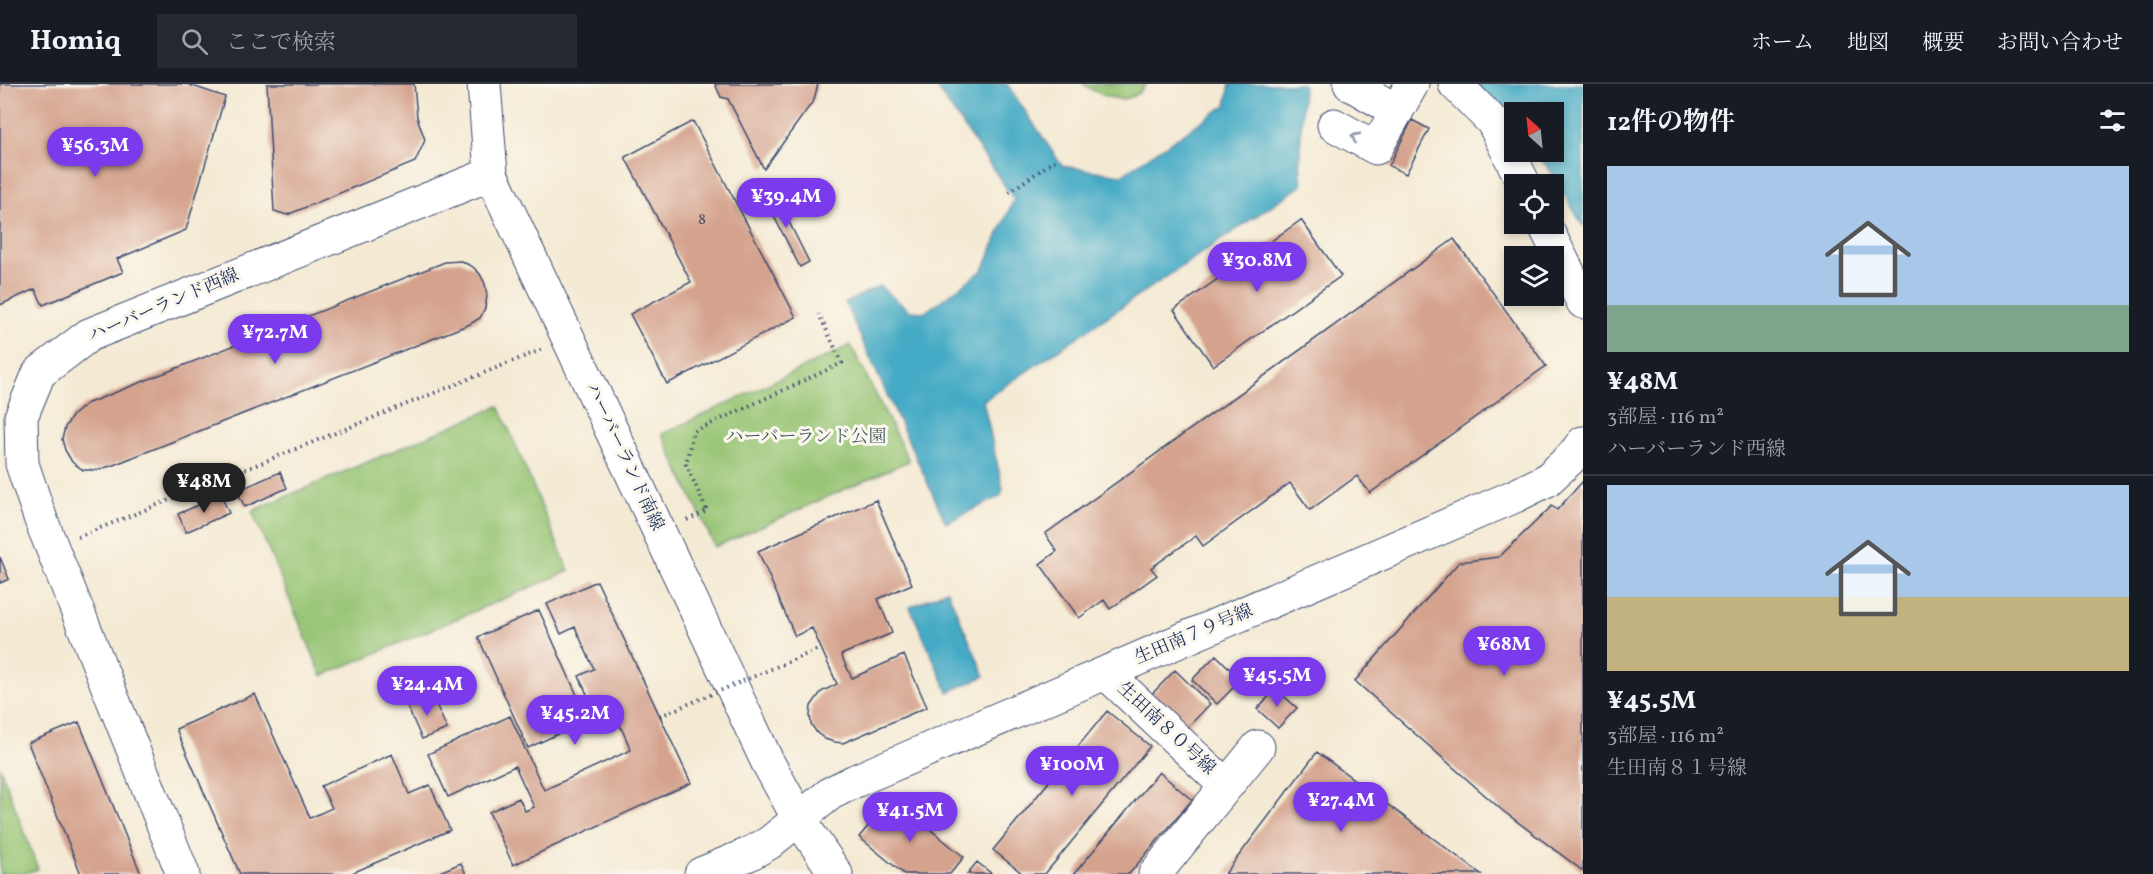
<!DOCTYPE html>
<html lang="ja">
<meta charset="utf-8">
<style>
:root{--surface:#171b24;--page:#242831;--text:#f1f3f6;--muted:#9ea1a6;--line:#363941;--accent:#7c3aed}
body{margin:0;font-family:Vollkorn,"Noto Serif JP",serif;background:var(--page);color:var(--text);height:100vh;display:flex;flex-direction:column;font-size:22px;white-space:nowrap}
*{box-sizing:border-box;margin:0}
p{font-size:20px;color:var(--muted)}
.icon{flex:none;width:33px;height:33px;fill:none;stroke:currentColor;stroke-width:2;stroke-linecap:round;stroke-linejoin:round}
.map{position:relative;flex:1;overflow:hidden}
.details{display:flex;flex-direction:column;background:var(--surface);width:570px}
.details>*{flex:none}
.needle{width:39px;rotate:333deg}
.fabs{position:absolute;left:1504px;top:18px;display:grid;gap:12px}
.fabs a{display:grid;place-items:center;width:60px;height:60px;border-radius:0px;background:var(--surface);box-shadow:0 3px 9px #0003;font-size:30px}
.price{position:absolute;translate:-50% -51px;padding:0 14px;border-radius:21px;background:var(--accent);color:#fff;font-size:20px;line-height:39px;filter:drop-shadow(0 2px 3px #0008)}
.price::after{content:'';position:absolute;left:50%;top:36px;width:18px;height:14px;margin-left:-9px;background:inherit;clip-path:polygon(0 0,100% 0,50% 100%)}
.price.selected{background:#222;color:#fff}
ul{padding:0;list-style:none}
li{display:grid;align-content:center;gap:12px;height:318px;padding:0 24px}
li+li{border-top:2px solid var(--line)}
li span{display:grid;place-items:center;height:186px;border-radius:0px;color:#555}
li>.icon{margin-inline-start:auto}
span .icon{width:108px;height:108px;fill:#fffc;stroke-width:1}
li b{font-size:26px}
h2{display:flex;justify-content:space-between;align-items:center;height:72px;padding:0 24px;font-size:26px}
header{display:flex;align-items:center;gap:36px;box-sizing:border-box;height:84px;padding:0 30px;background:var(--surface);border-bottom:2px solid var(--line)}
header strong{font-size:28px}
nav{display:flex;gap:33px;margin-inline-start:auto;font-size:21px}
.search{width:420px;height:54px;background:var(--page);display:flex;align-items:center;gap:15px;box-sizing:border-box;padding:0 21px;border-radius:0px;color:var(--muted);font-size:22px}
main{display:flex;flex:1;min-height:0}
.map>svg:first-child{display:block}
.green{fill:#97c574;stroke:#597a69;stroke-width:1.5}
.water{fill:#45aac5;stroke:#306c92;stroke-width:1.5}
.building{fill:#d4a28d}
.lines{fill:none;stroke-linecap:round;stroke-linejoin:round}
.minor-casing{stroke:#3c4b70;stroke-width:35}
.path{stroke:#3c4b70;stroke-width:4;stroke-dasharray:1.5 4.5;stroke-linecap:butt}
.minor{stroke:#fff;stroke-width:33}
.path-bridge{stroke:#3c4b70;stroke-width:4;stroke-dasharray:1.5 4.5;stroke-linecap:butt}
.oneway{stroke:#8d97ae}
.labels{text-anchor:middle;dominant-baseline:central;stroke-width:6;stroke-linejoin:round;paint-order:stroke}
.number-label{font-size:15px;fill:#494c6a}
.street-label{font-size:18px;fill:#1b2f5e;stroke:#fbf7ec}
.park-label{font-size:18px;fill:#405c65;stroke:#fbf7ec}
</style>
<header>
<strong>Homiq</strong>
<div class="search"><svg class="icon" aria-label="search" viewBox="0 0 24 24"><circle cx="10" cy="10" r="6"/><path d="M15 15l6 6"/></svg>ここで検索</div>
<nav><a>ホーム</a><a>地図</a><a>概要</a><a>お問い合わせ</a></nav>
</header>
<main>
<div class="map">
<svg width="1583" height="790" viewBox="0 0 1583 790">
<rect width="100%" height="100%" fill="#fbf7ec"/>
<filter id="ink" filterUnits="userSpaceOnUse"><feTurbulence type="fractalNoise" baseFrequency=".0167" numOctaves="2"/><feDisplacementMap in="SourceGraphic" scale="12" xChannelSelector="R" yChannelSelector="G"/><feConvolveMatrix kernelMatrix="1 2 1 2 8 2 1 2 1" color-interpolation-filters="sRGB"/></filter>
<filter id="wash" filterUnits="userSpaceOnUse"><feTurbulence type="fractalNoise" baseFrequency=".008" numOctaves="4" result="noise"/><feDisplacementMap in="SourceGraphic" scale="24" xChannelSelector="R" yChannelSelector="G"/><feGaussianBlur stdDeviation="1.35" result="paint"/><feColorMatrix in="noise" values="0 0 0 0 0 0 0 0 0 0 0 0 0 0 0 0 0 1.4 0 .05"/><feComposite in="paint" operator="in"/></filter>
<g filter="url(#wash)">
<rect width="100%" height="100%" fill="#f4ead4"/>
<!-- green -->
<path class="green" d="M1083 0H1146C1130 25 1103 14 1083 0Z
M851 261 909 377 715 463 662 350Z
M499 322 569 487 322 592 252 427Z
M0 683 38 785 23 790H0Z"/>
<!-- water -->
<path class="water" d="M934 0H1007L1062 82 1121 91 1226 21 1230 0H1303L1300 76 1302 101 983 317 1003 405 1001 412 946 439 845 219 879 202 910 227 925 228 983 186 1014 115Z
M1465 0H1583V142L1548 83 1533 68H1554V28H1515V50Z
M947 506 985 592 948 608 910 523Z"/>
<g id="blocks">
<!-- building -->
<path class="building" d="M0 0H187L225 13 186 146 117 175 123 188 43 221 35 205 0 221Z
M267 0H414L417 33 425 56 415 78 287 131 274 127Z
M715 0H818L814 16 764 85 728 15 721 13Z
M1412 36 1429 45 1406 90 1389 82Z
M693 37 796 233 667 300 630 230 691 198 625 73Z
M774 108 809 178 800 183 764 113Z
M1301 136 1341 192 1213 282 1174 226Z
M1454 155 1546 282 1370 409 1357 392 1310 426 1290 399 1203 462 1196 452 1151 484 1157 491 1110 525 1104 516 1079 534 1040 480 1057 467 1045 450Z
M461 177 473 183 480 190 485 200 487 212 485 224 480 234 470 240 111 382 96 386H83L72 378 65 366 62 355 65 343 73 331 86 320 445 178Z
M280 388 287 404 245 423 237 407Z
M1583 397V787L1503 727 1355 597 1459 478 1499 473 1552 422 1557 426Z
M221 411 229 429 186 448 178 430Z
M876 416 912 500 878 515 892 549 841 571 852 594 904 571 927 623 843 659 834 658 825 655 817 649 811 640 810 631 811 622 821 608 837 600 812 544 795 552 758 467Z
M0 473 9 495 0 499Z
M597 497 691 699 513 781 489 728 519 714 525 727 534 723 515 682 448 713 428 670 510 632 544 706 631 666 614 628 598 635 579 592 594 585 575 543 561 550 547 520Z
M539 526 588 636 528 664 478 553Z
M1216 571 1241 596 1217 620 1192 596Z
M1175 586 1210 620 1186 645 1151 611Z
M1276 605 1297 624 1278 644 1257 625Z
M255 610 310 734 332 724 321 702 392 670 409 710 430 701 450 746 350 790H240L176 645Z
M432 611 447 645 422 655 407 622Z
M1107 627 1150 662 1045 790H1023L993 766Z
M79 638 141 790H81L28 659Z
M1317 668 1481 790H1225Z
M1159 688 1192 716 1129 790H1074Z
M892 714 964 773 950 790H904L859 753Z
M977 778 992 790H967Z
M461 779 466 790H435Z"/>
</g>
</g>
<g filter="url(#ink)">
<use href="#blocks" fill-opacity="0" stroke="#3c4b70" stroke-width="1.5"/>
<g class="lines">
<defs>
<path id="minor" d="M484 0 491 90 767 677 799 735 836 790
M1350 0 1397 27
M1455 0 1493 38 1524 100
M1334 41 1376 64 1412 0
M1544 140 1583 218
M1106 589 1225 701
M183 790 41 436 22 380 21 333 39 289 89 251 491 90
M701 790 749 770 769 759 831 709 855 697 1515 412 1547 396 1571 374 1583 359
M1155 790 1258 663"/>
</defs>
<!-- minor casing -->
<use href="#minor" class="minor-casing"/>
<!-- path -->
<path class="path" d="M1009 108 1057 75
M687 436 707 427 686 380 693 348 842 279 819 230
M78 453 543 265"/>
<!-- minor -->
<use href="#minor" class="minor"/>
<!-- path-bridge -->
<path class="path-bridge" d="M660 632 821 564"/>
</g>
<!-- one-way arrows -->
<defs><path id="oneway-chevron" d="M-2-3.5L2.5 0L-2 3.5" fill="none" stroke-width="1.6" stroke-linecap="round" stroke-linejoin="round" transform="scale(1.5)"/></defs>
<use class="oneway" href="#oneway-chevron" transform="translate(1355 53) rotate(-152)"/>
</g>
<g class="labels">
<!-- number labels -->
<g class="number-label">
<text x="702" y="136">8</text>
</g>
<!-- street labels -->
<g class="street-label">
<text transform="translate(164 222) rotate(-23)">ハーバーランド西線</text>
<text transform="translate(624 373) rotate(65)">ハーバーランド南線</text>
<text transform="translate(1194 551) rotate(-23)">生田南７９号線</text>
<text transform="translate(1166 645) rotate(43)">生田南８０号線</text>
</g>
<!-- park labels -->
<g class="park-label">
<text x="806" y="353">ハーバーランド公園</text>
</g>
</g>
</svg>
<div class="fabs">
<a><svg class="needle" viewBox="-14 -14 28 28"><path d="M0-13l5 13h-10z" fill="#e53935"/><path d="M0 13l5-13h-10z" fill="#9ea1a6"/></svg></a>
<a><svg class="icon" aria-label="locate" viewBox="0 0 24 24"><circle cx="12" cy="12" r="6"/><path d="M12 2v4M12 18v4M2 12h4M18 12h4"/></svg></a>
<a><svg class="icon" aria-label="layers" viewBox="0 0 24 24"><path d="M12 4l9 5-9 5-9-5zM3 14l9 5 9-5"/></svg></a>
</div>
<b class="price" style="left:95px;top:94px">¥56.3M</b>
<b class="price" style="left:786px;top:145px">¥39.4M</b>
<b class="price" style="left:1257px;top:209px">¥30.8M</b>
<b class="price" style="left:275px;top:281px">¥72.7M</b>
<b class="price selected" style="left:204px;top:430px">¥48M</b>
<b class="price" style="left:1504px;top:593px">¥68M</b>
<b class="price" style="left:1277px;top:624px">¥45.5M</b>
<b class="price" style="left:427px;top:633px">¥24.4M</b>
<b class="price" style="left:575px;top:662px">¥45.2M</b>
<b class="price" style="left:1072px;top:713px">¥100M</b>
<b class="price" style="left:1341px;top:749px">¥27.4M</b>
<b class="price" style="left:910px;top:759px">¥41.5M</b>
</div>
<section class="details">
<h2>12件の物件<svg class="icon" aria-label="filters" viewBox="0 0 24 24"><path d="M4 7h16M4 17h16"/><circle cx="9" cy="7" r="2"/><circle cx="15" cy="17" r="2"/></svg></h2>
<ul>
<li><span style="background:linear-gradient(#a9c7e8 75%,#7fa58c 0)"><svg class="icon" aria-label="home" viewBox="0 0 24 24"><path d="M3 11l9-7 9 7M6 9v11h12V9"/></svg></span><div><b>¥48M</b><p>3部屋 · 116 m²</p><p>ハーバーランド西線</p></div></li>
<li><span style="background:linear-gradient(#a9c7e8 60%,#c2b280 0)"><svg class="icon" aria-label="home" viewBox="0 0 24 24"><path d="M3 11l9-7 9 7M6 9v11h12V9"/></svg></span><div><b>¥45.5M</b><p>3部屋 · 116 m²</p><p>生田南８１号線</p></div></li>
</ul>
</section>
</main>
